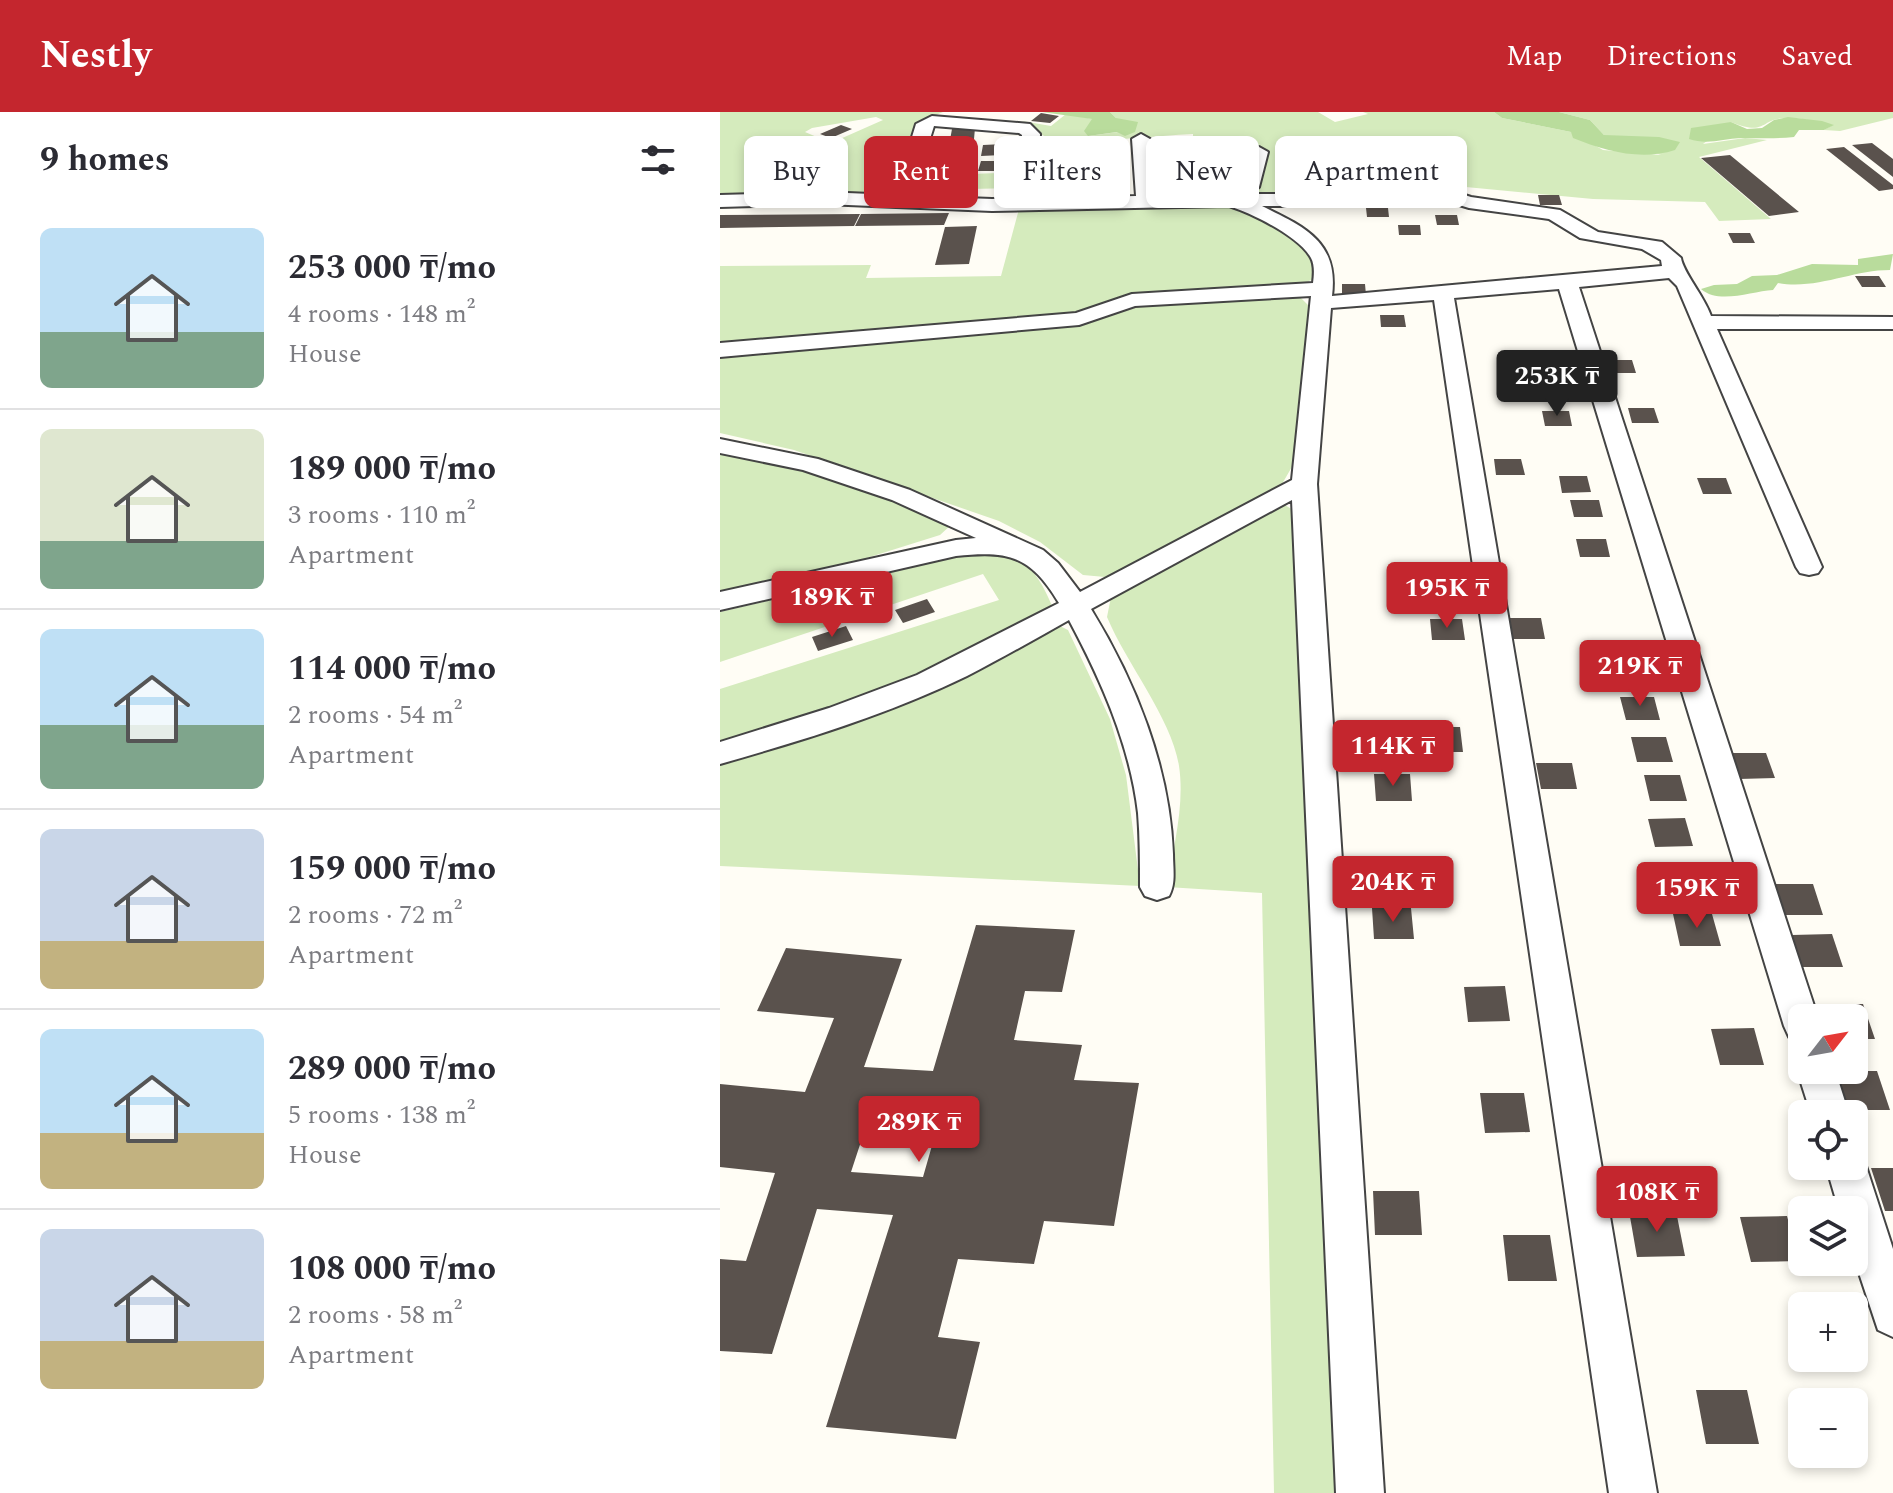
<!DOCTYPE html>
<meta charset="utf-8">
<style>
:root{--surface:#fff;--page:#f7f7f7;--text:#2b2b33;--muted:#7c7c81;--line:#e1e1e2;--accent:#c4262e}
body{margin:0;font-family:Spectral,serif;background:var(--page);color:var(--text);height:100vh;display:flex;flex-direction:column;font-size:30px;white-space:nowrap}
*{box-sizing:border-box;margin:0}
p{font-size:26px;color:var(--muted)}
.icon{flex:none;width:44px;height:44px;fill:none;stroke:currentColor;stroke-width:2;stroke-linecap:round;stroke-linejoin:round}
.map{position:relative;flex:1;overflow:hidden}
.panel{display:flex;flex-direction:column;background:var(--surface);width:720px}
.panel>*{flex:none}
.hud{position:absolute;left:24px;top:24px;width:760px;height:72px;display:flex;gap:16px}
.needle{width:52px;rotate:59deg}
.fabs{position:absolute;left:1068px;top:892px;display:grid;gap:16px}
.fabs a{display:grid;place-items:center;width:80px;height:80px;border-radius:12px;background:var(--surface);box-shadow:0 4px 12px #0003;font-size:40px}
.price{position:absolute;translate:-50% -68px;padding:0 18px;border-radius:8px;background:var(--accent);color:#fff;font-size:26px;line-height:52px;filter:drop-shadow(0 2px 4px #0008)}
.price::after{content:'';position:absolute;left:50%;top:48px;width:24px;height:18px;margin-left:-12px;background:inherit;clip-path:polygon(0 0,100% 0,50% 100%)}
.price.on{background:#222;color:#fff}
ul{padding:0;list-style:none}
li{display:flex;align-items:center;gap:24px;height:200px;padding:0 40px}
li+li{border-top:2px solid var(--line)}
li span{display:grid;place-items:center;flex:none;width:224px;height:160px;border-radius:12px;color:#555}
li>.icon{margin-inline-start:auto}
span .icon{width:96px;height:96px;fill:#fffc;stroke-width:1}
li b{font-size:34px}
h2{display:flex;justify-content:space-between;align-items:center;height:96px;padding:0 40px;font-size:34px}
.tag{padding:0 28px;border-radius:12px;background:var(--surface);box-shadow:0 4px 12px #0003;font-size:28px;line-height:72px}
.tag.on{background:var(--accent);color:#fff}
header{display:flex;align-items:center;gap:48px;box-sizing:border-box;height:112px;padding:0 40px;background:var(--accent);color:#fff}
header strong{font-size:38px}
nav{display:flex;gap:44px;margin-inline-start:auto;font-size:28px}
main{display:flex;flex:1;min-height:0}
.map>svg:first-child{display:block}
.green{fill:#d5ebbd;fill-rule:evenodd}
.forest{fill:#b9dc9c}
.building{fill:#5a524d;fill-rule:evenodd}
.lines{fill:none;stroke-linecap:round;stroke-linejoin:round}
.minor-casing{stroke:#444;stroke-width:4}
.minor{fill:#fff;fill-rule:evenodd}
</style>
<header>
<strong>Nestly</strong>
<nav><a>Map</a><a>Directions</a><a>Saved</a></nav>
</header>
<main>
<section class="panel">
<h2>9 homes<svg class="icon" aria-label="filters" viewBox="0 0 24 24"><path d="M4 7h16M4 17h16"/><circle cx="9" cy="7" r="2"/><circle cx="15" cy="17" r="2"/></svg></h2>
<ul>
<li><span style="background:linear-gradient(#bfe0f5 65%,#7fa58c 0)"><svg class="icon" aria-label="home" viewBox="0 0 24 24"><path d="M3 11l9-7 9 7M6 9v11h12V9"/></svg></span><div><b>253 000 ₸/mo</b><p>4 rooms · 148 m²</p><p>House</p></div></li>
<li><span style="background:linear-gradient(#dfe7d0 70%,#7fa58c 0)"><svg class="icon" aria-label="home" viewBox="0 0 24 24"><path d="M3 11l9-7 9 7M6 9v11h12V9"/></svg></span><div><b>189 000 ₸/mo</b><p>3 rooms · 110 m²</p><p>Apartment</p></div></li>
<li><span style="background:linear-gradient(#bfe0f5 60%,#7fa58c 0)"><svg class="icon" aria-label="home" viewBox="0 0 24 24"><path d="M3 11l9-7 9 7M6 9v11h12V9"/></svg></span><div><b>114 000 ₸/mo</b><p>2 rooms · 54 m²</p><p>Apartment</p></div></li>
<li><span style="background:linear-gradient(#c9d6e8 70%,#c2b280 0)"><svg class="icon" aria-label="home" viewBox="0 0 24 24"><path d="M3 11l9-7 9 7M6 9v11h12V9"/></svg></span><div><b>159 000 ₸/mo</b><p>2 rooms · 72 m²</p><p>Apartment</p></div></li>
<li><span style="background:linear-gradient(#bfe0f5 65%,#c2b280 0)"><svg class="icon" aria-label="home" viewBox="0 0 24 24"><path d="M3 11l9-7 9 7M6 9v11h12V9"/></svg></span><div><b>289 000 ₸/mo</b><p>5 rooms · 138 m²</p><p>House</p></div></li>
<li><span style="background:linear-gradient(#c9d6e8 70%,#c2b280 0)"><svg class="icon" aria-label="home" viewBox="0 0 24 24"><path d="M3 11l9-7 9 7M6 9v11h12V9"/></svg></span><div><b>108 000 ₸/mo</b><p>2 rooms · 58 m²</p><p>Apartment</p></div></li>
</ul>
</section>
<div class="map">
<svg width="1173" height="1381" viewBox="0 0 1173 1381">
<rect width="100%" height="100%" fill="#fffdf5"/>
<!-- green -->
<path class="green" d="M0 0H223L204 8 177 78 172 81 0 85ZM156 5 163 8 111 31 85 20 92 16Z
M390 0H598L615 10 648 2 643 0H774L782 6 851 20 883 38 941 43 884 23 870 8 839 0H1173V6L1120 19 1104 18 1113 13C1098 11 1082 5 1067 6 1039 6 1048 25 1011 10L983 32 1025 26 1047 28 979 45 1051 107 999 109 985 90 873 87 704 71 640 82H538L528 72 514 82 432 84 429 60 477 59 478 73 520 71 508 26H473V22C443 23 344 35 322 23 316 19 310 12 302 9L331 14 346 2 373 7 368 24 398 20 396 6Z
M254 43 252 59 204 60 206 45Z
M304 60 303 76 249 77 251 62Z
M506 92C529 99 575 122 589 142 594 149 593 159 593 167L581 173 411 184 359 199 323 205 0 233V154L151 153 146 166 281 164 299 97Z
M579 184 589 194 590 204 573 353 562 372 552 381 385 465 363 463 320 430 279 409 74 338 0 321V245L357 214 430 191Z
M0 338 92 359 222 406 231 413 220 423 102 460 0 481Z
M563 392 575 399 627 1381H554L542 781 447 775C453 736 465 694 459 654 452 607 406 551 387 505L391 485Z
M258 440C304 447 314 451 333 496L220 557 0 638V577L279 488 263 462 0 550V500Z
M336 512 348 518 390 607 406 663 420 774 0 754V650Z"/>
<!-- forest -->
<path class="forest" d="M322 0H390L396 6 418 10 415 20 405 24 397 20 368 24 364 19 372 7Z
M774 0H839L870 8 884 23 939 25 960 30 955 38C921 49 885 39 853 26L851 20 782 6Z
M1068 5 1102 9 1114 13 1104 18H1079L1074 25C1056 27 1039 26 1021 26 1003 27 987 33 969 27L971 16 1011 10 1027 17 1042 16 1054 8Z
M1173 142 1170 158C1132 158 1097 178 1058 171L1053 178C1032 179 999 193 981 177L994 173 1017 172 1032 164 1057 163 1092 152 1138 153V147Z"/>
<!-- building -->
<path class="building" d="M321 1 339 4 330 11 311 9Z
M121 13 132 17 111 26 100 22Z
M255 16 254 27 230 28 232 17Z
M470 28 471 39 449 40 448 29Z
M362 31V40L335 41 336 32Z
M1152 31 1173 47V65L1132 33Z
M284 32 282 43 261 44 263 33Z
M251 33 250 41 230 42 231 34Z
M391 33 392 41 371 42V34Z
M501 33 505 44 479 45 476 34Z
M1124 35 1173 73V77L1159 79 1106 37Z
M362 43V53L340 54 341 44Z
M471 43 473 51 447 53 445 45Z
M1010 43 1079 100 1049 104 981 46Z
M393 47V57H371V48Z
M261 49H293L290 59H258Z
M506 56 510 68 484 69 481 58Z
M362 60V72L331 73 332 61Z
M403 60 404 70 377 71V61Z
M213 64 250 65 244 74 207 72Z
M347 76H371L369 86H344Z
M818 83H839L842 93H820Z
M646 96H668L669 105H647Z
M229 101 224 113 135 114 141 102Z
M140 102 134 114 0 116V103Z
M715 103H737L739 113H717Z
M678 113H700L701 123H679Z
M257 114 249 152 215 153 225 115Z
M1008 121H1030L1035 131H1013Z
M1135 164H1159L1166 175H1142Z
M622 172H645L646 183H622Z
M660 203H684L686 215H661Z
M886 248H912L916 261H891Z
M838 251 841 265H815L812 252Z
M908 296H934L939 311H912Z
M822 299H849L852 314H825Z
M774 347H801L805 363H776Z
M839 364H867L871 380 842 381Z
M977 366H1006L1012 382H983Z
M850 388H879L883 405H854Z
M856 427H886L890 445H860Z
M207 487 215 500 183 511 175 498Z
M789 506H821L825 527H793Z
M710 507H742L745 528H712Z
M126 514 133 528 98 539 92 525Z
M900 585H934L940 608H906Z
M705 615H740L743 640H707Z
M911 625H946L953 650H917Z
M1011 641H1046L1055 666 1019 667Z
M816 651H852L857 677H821Z
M654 662H690L692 689H656Z
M924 663H960L967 689H930Z
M965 706 973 734 935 735 928 707Z
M1054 772H1093L1103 803H1064Z
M652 796H691L694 827H654Z
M953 802H992L1001 834H960Z
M256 813 355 818 342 880 305 879 294 928 362 933 354 968 419 971 394 1114 324 1109 314 1152 238 1147 218 1225 260 1230 236 1327 106 1315 173 1103 97 1097 52 1242 0 1239V1147L26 1149 55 1061 0 1055V972L85 980 114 906 37 899 66 836 182 847 144 955 213 959ZM154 990 223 995 203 1065 131 1060Z
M1112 822 1123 855H1082L1072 823Z
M785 874 790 909 748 910 744 875Z
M1102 892H1143L1155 927H1134V906H1106Z
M1034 916 1044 953H1000L991 917Z
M1113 959H1157L1170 998H1125Z
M760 981H804L810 1020 765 1021Z
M1151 1056H1173V1099H1165Z
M653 1079H699L702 1123H655Z
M909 1099H956L965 1144 917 1145Z
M1067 1104 1079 1149 1031 1150 1020 1105Z
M783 1123H830L837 1169H788Z
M976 1278H1027L1039 1332H986Z"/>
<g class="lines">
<defs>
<path id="minor" d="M212 4 310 12 320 22 319 65 310 70 301 65 302 23 299 21 214 14 192 84 272 87 416 84 412 27 421 22 430 27 435 84 506 82 521 72 530 40 539 35 548 40 539 75 531 82H611L704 70 751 85 840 98 878 120 942 130 961 146C963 160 984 184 991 204L1173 205V217H997L1102 455 1098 461 1089 463 1080 461 1076 455 957 174 949 166 859 175 1098 906H1082V930L1069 925 1064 914 839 177 734 186 937 1381H889L714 188 611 196 597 372 664 1381H616L572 388 371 497C416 570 450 656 453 742 453 757 456 771 449 784L437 788 425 784 420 775C420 750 420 725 418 701 410 633 381 568 349 508 315 527 282 546 247 564 169 602 84 628 0 652V630L109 596 197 563 339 491C310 443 289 439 236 444L0 498V480L236 428 256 426 172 388 83 358 0 341V327L98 347 190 378 323 438 338 451 360 480 572 368 591 184 415 194 359 213 0 245V231L356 201 412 182 593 171C594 163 595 153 591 146 579 124 531 101 509 94L272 99 104 92 0 95V83L104 80 174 83 196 12ZM703 82 749 96 829 107 860 126 922 137 941 148 942 154 612 184C619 130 585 115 542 94H611Z
M1082 948V958H1115L1129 1002H1091L1077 958Z
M1134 1039 1140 1041 1146 1054 1173 1137V1225L1158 1218 1134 1146V1098H1119L1106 1054H1134Z"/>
</defs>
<!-- minor casing -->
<use href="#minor" class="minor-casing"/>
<!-- minor -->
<use href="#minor" class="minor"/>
</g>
</svg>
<div class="fabs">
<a><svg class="needle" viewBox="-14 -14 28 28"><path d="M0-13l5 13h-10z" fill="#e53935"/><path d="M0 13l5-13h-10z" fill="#7c7c81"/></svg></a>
<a><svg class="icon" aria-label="locate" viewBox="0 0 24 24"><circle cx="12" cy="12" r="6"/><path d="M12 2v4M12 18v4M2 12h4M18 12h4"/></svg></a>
<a><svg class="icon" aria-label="layers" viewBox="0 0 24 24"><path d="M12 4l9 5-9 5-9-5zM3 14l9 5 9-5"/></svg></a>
<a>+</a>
<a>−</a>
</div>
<b class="price on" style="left:837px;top:306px">253K ₸</b>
<b class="price" style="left:727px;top:518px">195K ₸</b>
<b class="price" style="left:112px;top:527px">189K ₸</b>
<b class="price" style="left:920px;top:596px">219K ₸</b>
<b class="price" style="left:673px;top:676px">114K ₸</b>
<b class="price" style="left:673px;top:812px">204K ₸</b>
<b class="price" style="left:977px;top:818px">159K ₸</b>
<b class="price" style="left:199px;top:1052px">289K ₸</b>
<b class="price" style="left:937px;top:1122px">108K ₸</b>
<div class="hud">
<a class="tag">Buy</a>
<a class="tag on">Rent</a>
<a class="tag">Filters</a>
<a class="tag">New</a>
<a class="tag">Apartment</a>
</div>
</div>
</main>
